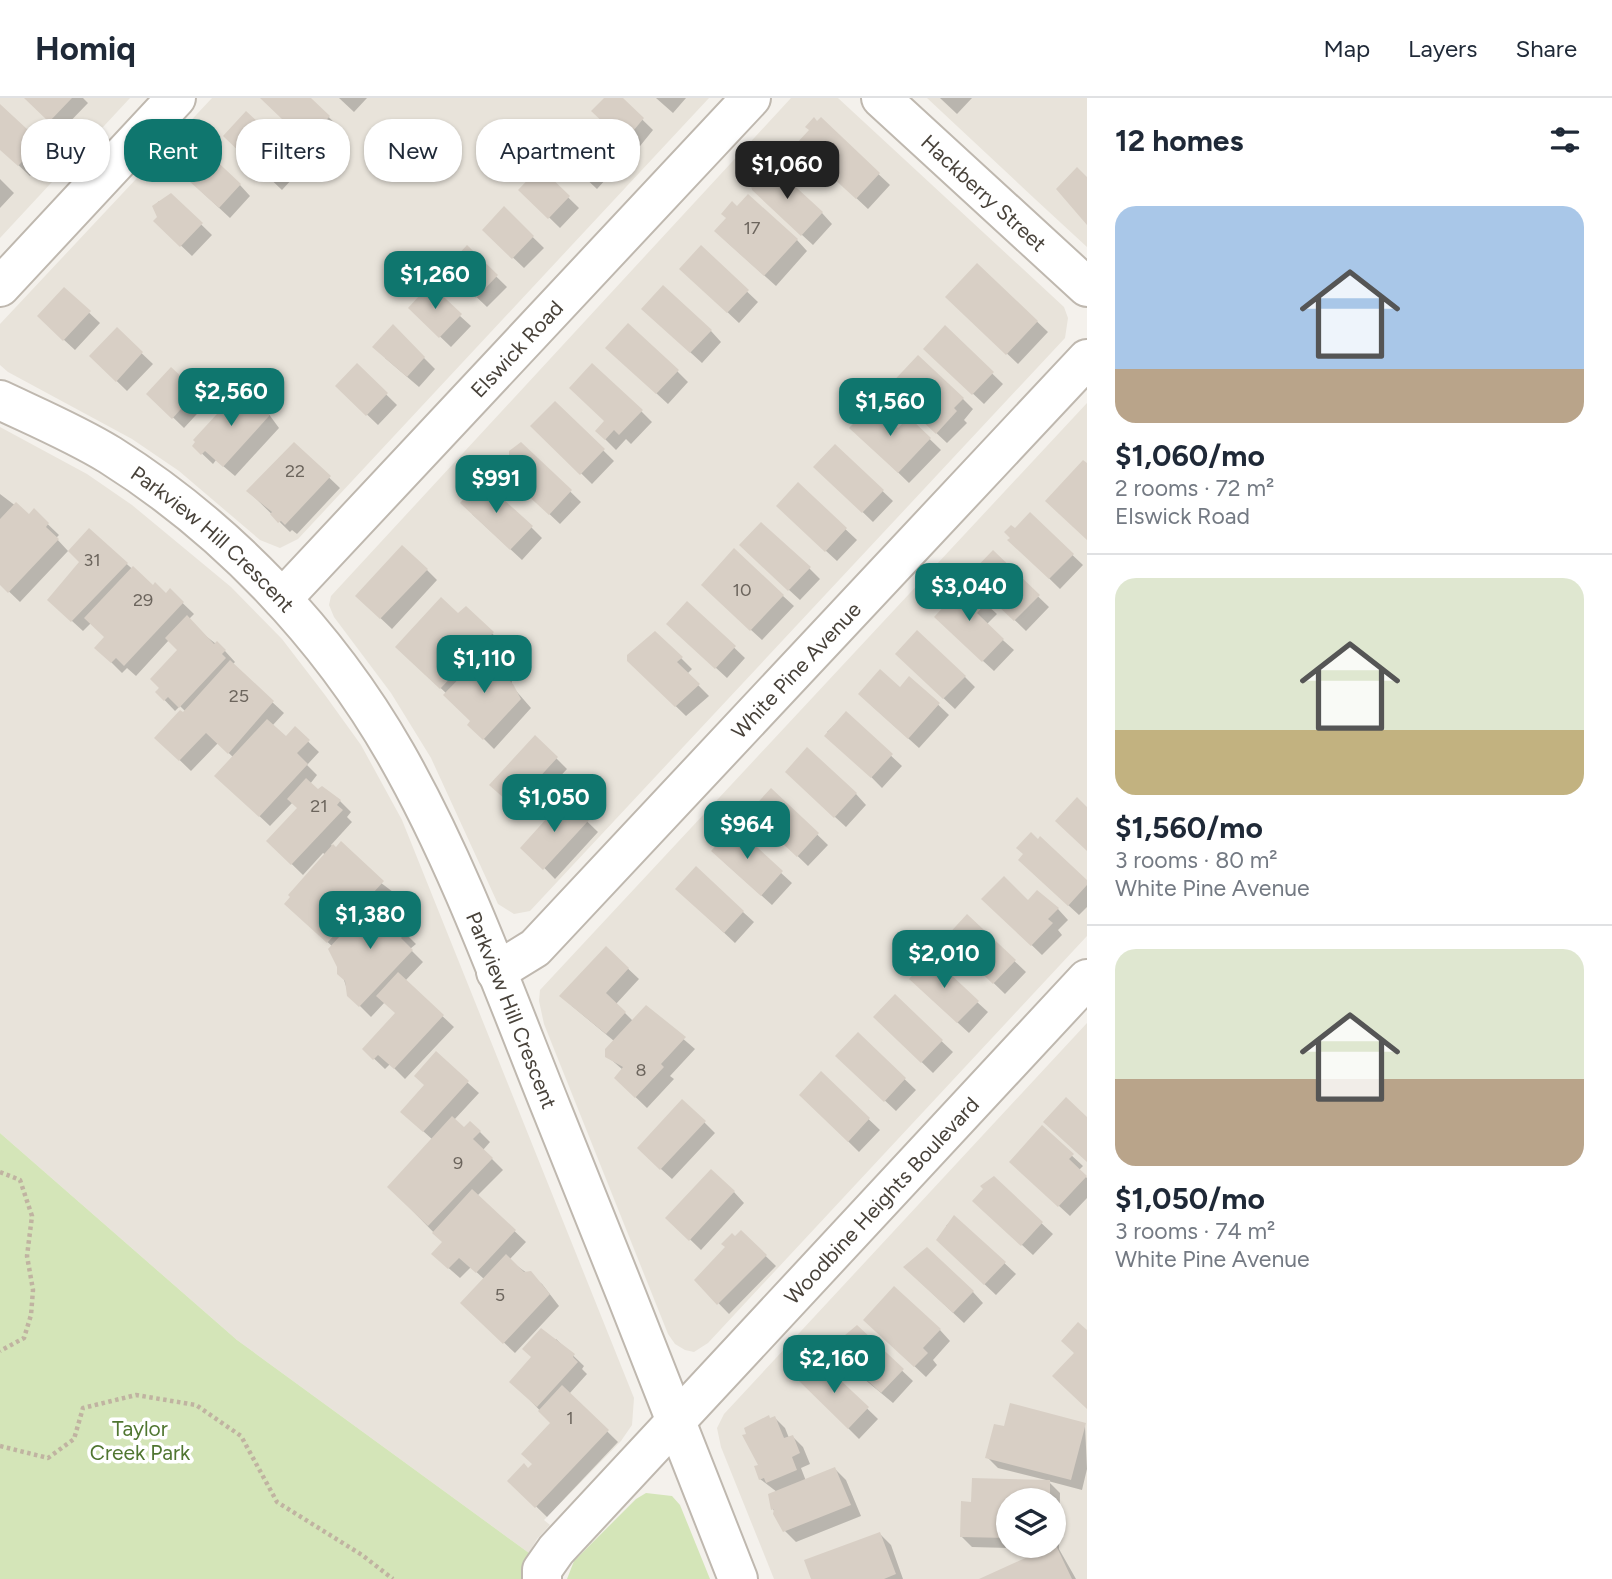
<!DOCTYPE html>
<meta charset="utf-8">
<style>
:root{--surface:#fff;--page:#f2f2f3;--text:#1f2937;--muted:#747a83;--line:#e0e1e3;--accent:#0f766e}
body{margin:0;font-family:Figtree,sans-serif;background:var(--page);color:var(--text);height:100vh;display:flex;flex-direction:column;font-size:26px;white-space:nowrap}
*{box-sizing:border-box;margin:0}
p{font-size:23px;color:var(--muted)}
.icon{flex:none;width:38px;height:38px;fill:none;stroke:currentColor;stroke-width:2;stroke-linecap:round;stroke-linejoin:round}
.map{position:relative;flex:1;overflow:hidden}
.details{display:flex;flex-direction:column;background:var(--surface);width:525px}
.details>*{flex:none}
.top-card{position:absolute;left:21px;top:21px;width:665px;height:63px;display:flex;gap:14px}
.tools{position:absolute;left:996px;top:1390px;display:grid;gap:14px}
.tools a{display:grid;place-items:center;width:70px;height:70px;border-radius:50%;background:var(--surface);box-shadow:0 2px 5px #0004;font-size:35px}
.price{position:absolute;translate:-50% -60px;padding:0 16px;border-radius:14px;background:var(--accent);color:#fff;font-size:23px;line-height:46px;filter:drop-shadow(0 2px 4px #0008)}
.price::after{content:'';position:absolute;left:50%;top:42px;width:21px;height:16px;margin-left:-10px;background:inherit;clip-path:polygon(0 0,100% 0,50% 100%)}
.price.current{background:#222;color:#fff}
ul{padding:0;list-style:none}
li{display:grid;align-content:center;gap:14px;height:371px;padding:0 28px}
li+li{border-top:2px solid var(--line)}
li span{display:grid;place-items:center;height:217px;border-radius:21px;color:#555}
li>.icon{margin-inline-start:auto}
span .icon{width:126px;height:126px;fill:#fffc;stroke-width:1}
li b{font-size:30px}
h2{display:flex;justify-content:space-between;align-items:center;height:84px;padding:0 28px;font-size:30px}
.chip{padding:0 24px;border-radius:28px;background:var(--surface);box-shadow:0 2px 5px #0004;font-size:24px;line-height:63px}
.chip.current{background:var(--accent);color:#fff}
header{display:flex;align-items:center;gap:42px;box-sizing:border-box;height:98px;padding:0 35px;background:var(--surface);border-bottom:2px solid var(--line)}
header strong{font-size:33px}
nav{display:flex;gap:38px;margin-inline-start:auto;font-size:24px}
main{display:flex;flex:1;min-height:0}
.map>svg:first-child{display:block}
.residential{fill:#e8e3da;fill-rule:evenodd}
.green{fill:#d4e5b8}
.shadow{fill:#0003;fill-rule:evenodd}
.building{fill:#d8cfc5}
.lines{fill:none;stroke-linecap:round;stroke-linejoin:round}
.minor-casing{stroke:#bfb8af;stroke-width:42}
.path{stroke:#c0b3a1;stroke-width:4.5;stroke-dasharray:3.5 3.5;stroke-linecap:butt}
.minor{stroke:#fff;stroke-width:38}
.labels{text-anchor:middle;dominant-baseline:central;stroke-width:7;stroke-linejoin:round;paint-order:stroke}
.number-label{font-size:18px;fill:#6c655d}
.street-label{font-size:21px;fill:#48423a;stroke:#fff}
.park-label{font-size:21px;fill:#507631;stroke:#fff}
</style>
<header>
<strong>Homiq</strong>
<nav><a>Map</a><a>Layers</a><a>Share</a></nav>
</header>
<main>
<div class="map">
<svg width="1087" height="1481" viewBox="0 0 1087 1481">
<rect width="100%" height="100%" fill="#f4f1ec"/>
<!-- residential -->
<path class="residential" d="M0 0H130L0 140Z
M212 0H709L298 441 280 450 260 442 179 373 132 341 8 274 0 267V226Z
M791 0H838L1064 209 1068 220 1065 240 530 813 514 816 498 806 431 660 391 595 334 519 329 507 331 498Z
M927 0H1087V149L1035 101Z
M1087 305V838L708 1245 694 1254 685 1252 675 1246 668 1236 544 926 539 903 540 892Z
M0 329 87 376 132 407 231 489 282 541 325 597 361 647 402 722 634 1300 632 1327 621 1343 544 1422 550 1427 537 1441 529 1455 237 1242 0 1035Z
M1087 925V1481H774L721 1349 717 1330 724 1316ZM1008 1402H1054V1447H1008Z"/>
<!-- green -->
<path class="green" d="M0 1035 237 1242 529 1455 522 1481H0Z
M646 1395 672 1398 680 1407 710 1481H567L574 1463 636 1401Z"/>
<!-- shadow -->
<path class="shadow" d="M26 0H83L88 5 61 33Z
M262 0H309L340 30 318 53Z
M339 0H367L354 14Z
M606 0H620L653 32 636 53 594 13Z
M656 0H686L673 15Z
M940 0H972L957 16Z
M0 9 50 56 30 78 0 50Z
M821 22 890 87 868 111 809 56Z
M225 38 292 59 303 69 282 92Z
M606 60 616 70 597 91 567 63Z
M540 72 579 110 560 130 521 92Z
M0 81 14 95 0 110Z
M240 87 250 98 230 120 202 94Z
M171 97 212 137 192 158 155 123 159 120 154 109 159 103 163 106Z
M765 103 822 115 832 126 813 147Z
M504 111 544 150 524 170 484 132Z
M728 120 797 142 807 153 776 188 727 144Z
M467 150 507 189 487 209 447 171Z
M701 150 758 204 739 225 692 181Z
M977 167 1048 234 1018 266 958 209Z
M64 191 100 225 75 252 50 229Z
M410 210 460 218 471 228 451 249Z
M654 221 711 233 721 244 702 265Z
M393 229 435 271 419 289 385 260Z
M945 230 1003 286 984 306 936 261Z
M117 232 153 266 127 293 91 258Z
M618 260 677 273 688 284 668 306Z
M357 268 397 307 378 327 337 288Z
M171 271 207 305 184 330 149 296Z
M900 301H963L973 311 964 322 967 325 947 345Z
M555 305 614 363 592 386 533 328Z
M641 313 652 324 631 346 626 341 616 352 597 333Z
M268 315 279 330 235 378 216 362 213 366 194 348Z
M909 321 941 352 909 385 852 330 898 333Z
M521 346 581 404 560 426 511 380V358Z
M295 347 340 390 297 436 292 432 290 434 248 393Z
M835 348 893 403 873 424 816 369Z
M798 387 857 442 837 463 789 419Z
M0 396 29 418 34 413 59 437 56 440 68 453 20 504 0 485Z
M472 416 531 429 542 440 522 462Z
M1030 417 1083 467 1060 491 1010 442Z
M89 433 153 489 167 497 170 493 194 516 189 521 202 535 225 553 235 564 232 567 284 615 272 628 286 641 295 631 319 654 307 667 317 677 310 686 318 694 322 690 340 703 351 714 347 719 352 724 331 747 393 794 383 806 411 833 407 837 416 846 410 851 423 864 405 883 454 929 405 981 390 966 385 971 364 951 397 915 385 904 371 919 349 897 333 849 297 816 326 757 323 755 303 777 268 743 299 710 293 704 270 728 227 688 233 659 218 645 191 673 164 647 186 614 180 608 175 613 157 594 180 552 169 542 136 578 127 570 122 575 107 560 106 539 91 525 83 533 60 512 82 464Z
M993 455 1049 509 1026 533 970 479Z
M752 458 809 470 820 481 800 502Z
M427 472 437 482 392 531 357 498Z
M966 488 997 516 986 527 1014 552 994 573 947 530Z
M714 498H783L794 508 762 542Z
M687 505 745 560 727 580 679 536Z
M466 510 503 546 492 558 513 579 511 587 531 610 494 651 470 627 472 624 447 596 408 559Z
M681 560 692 571 687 576 709 598 686 618 629 563Z
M908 567 965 579 975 589 955 611Z
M910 580 949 617 919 650 871 607 900 591Z
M846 616 902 668 882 690 827 634Z
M535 639 567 671 524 717 493 685Z
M798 685 856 696 866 707 846 729Z
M771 692 828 747 808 768 762 724Z
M566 703 598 734 555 781 523 748Z
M733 731 792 785 772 807 724 764Z
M1038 743 1087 784V809L1079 817 1031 773Z
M688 801 743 814 754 824 735 845Z
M984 801 1058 811 1068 822 1058 832 1062 837 1042 857Z
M968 819 1026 874 1005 896 947 840Z
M606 850 639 881 616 906 633 923 646 909 695 951 670 978 674 981 647 1010 626 990 623 972 607 958 614 943 572 908Z
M922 892 977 904 988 914 969 935Z
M895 899 953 954 933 975 875 919Z
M858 937 916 992 896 1013 848 968Z
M436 956 479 995 454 1022 465 1032 480 1034 490 1044 483 1052 503 1072 477 1098 526 1144 509 1162 542 1186 559 1208 515 1255 462 1205 484 1181 471 1169 460 1180 444 1166V1145L400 1100 433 1042 413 1024Z
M821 976 880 1032 859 1054 801 997Z
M704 1024 715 1035 672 1081 650 1061Z
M1042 1030 1083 1068 1079 1072 1087 1080V1100L1070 1118 1022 1074Z
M994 1081 1053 1136 1033 1157 985 1113V1091Z
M734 1094 744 1105 701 1152 668 1120Z
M955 1119 1016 1176 996 1197 949 1153V1131L946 1128Z
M741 1134 776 1168 729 1216 696 1182Z
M916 1180 973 1194 983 1205 964 1225Z
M856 1229 913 1283 893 1305 851 1270Z
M876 1232H940L950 1243 933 1262 937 1267 926 1279Z
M556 1241 584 1268 582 1271 587 1276 569 1296 618 1344 547 1419 510 1383 534 1367 552 1325 522 1294Z
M821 1266 878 1321 859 1341 801 1283Z
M775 1320 785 1330 789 1340 793 1339 803 1349 810 1366 801 1370 806 1383 835 1371 846 1382 861 1418 796 1444 785 1433 773 1411 777 1394 760 1381 771 1321Z
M1085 1326 1087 1371 1082 1392 1048 1383 1060 1395 1059 1451 1076 1481H983L1046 1451 972 1449 961 1438 973 1406 1046 1382 998 1370 987 1359 1005 1330ZM1008 1402H1054V1447H1008Z
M880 1436 891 1447 903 1481H813Z"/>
<!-- building -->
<path class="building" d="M24 0H72L49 24Z
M260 0H311L330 18 306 44Z
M604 0H623L644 20 624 44 591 13Z
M0 6 41 44 18 68 0 52Z
M246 13 294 57 270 83 223 38Z
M814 19 817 23 821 19 880 75 856 101 796 46 809 32 805 29Z
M576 30 607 59 586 82 555 53Z
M208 55 241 86 219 110 189 83 194 78 190 75Z
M540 69 570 98 548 121 518 92Z
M774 69 823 114 801 138 752 92 751 88Z
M1077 69 1087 79V127L1056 91Z
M171 95 203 125 180 149 153 123 157 119 152 108Z
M748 96 798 141 764 178 714 133 726 120 721 116 732 103 737 108Z
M504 108 534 138 512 161 482 132Z
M467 147 498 177 476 200 445 171Z
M701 147 749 192 727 215 679 171Z
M977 165 1038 223 1006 257 945 199Z
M430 186 462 216 439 240 408 210Z
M663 187 712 232 690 255 641 211Z
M64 189 91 213 63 243 37 218Z
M628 225 679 272 656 296 605 250Z
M393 226 425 259 407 279 372 249Z
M945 227 994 274 972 297 923 251Z
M117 229 143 254 116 284 89 258Z
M918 257 964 300 954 310 957 313 936 336 887 290Z
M357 265 388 295 366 318 335 288Z
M592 265 643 312 619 337 614 332 605 342 595 333 604 323 569 290Z
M171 269 197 293 172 321 146 296Z
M240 291 269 314V318L223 369 205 353 201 357 192 348 195 344 193 342Z
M555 303 605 351 580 377 530 328Z
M872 306 898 330 909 319 931 340 898 375 849 330Z
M294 344 331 378 285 427 281 423 278 425 270 416 272 414 246 393Z
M521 344 572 392 549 417 498 370 509 358V353Z
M835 346 884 392 862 415 813 369Z
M1083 362 1087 365V442L1045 403Z
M481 381 533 428 510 452 460 405Z
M798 384 847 430 825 454 776 408Z
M16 404 29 416 34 410 49 425 46 429 59 441 8 495 0 487V421Z
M1030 414 1074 456 1049 481 1007 442 1010 440 1004 434 1011 427 1015 430Z
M761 424 811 469 788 493 739 447Z
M89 430 128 465 71 524 47 502 79 464 68 453Z
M402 447 428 471 380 521 355 498Z
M734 450 784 497 750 533 701 487Z
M993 452 1040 497 1014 523 967 479Z
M133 468 153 487 155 484 166 495 170 490 184 504 124 568 116 560 111 565 94 550 104 539 84 520Z
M966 485 987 504 977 515 1004 541 982 564 934 519Z
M441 499 458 515 466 508 494 534 440 591 395 549Z
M687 503 736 548 715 571 666 526Z
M187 517 214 546 217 543 226 552 222 556 226 560 179 610 168 599 164 603 155 594 159 590 150 581 177 552 165 540Z
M917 532 966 578 943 601 895 556Z
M655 533 683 559 677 564 700 586 675 609 627 563V557Z
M491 554 503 566 505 572 502 575 513 586 521 601 483 642 467 627 470 623 443 597 479 560Z
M230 562 274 603 228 656 206 635 179 663 154 640 180 612 183 614Z
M880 571 900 589 909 578 940 605 908 641 858 596Z
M846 613 893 656 871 680 824 638Z
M267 621 286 638 295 628 310 642 297 655 308 666 259 719 214 678Z
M535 637 558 659 513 708 489 687Z
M807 649 857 695 834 720 785 674Z
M306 680 318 691 322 688 341 702 337 707 343 712 291 767 266 743 297 710 287 701Z
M771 690 819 735 797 759 749 714Z
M1077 699 1087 709V753L1055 723Z
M565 700 589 722 543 772 520 750Z
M734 728 783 773 761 798 711 753Z
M1031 734 1038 741 1040 738 1087 782V787L1068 808 1018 762 1023 756 1016 750Z
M341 743 384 783 327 845 284 806 290 799 288 797 333 746 336 749Z
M696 768 744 813 724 835 675 791Z
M1004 778 1028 802 1037 792 1059 810 1048 821 1053 825 1031 848 981 801Z
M377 798 401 821 397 826 406 834 401 840 413 852 359 909 347 898 345 883 337 876V869L328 851Z
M967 816 1016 862 993 886 945 840Z
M606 848 629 870 606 895 626 914 606 936 559 898Z
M931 858 979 903 957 925 909 881Z
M398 874 444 917 394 971 378 957 373 962 362 951 395 915 376 898Z
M895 896 943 942 921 965 873 919Z
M646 907 686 939 661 966 664 969 635 1000 614 980 623 969 605 959V951Z
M858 934 906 980 884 1004 835 958Z
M436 953 469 983 423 1034 400 1014 424 987 414 978Z
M821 973 870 1020 848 1044 799 997Z
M1066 999 1087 1019V1064L1043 1024Z
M682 1001 706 1023 660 1072 637 1050Z
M452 1018 464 1029 470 1023 481 1033 473 1041 493 1060 428 1128 387 1089Z
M1042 1027 1074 1056 1069 1061 1087 1078 1058 1109 1009 1064Z
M711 1071 735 1093 689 1143 665 1120Z
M994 1078 1043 1124 1021 1148 972 1103 983 1091 980 1088Z
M472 1091 516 1132 476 1175 459 1160 448 1171 431 1156 442 1144 432 1135Z
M954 1117 1006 1164 984 1187 936 1142Z
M741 1132 767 1157 717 1207 694 1182 725 1149 721 1146 732 1135 735 1138Z
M927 1149 974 1193 953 1215 903 1169Z
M506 1156 524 1174 531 1173 550 1196 503 1246 460 1205Z
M894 1188 941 1231 923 1250 928 1255 914 1269 863 1222Z
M1078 1224 1087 1232V1311L1052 1278 1074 1255 1061 1243Z
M857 1227 904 1271 881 1295 858 1274 856 1277 848 1270 851 1267 832 1248Z
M541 1230 575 1256 573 1259 578 1264 537 1309 509 1284 531 1259 522 1251Z
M821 1264 869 1309 848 1331 798 1282Z
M562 1287 609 1332 535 1410 507 1383 524 1365 528 1370 532 1366 521 1356 550 1325 538 1313Z
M1010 1305 1086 1325 1071 1382 985 1360 994 1326 1004 1328Z
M769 1317 770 1320 775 1318 784 1340 793 1337 800 1355 792 1359 797 1372 766 1385 764 1380 759 1382 754 1368 758 1367 742 1337 746 1336 744 1330Z
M835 1369 851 1407 783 1434 773 1416 774 1411 771 1412 768 1396Z
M972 1380 1050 1382V1402H1008V1440L960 1439 961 1403 971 1404Z
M880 1434 896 1476 884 1481H811L804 1462Z
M1054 1443 1072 1481H979L1054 1447Z"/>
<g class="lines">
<defs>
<g id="minor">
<path id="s1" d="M881 0 1087 189"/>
<path d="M0 189 176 0"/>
<path id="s2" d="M0 302C36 319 76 336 110 357 226 430 328 537 396 656 460 768 504 893 552 1012 615 1168 677 1324 738 1481"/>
<path id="s3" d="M282 501 751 0"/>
<path id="s4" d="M496 874 535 850 1087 261"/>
<path id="s5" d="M542 1481V1472L556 1452 1087 881"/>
</g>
</defs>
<!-- minor casing -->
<use href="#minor" class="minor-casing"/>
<!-- path -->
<path class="path" d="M0 1074 20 1082 32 1118 27 1158 33 1192 31 1217 24 1240 0 1253
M0 1348 48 1360 74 1341 83 1310 136 1297 196 1307 241 1338 277 1404 362 1457 393 1481"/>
<!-- minor -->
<use href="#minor" class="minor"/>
</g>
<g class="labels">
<!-- number labels -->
<g class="number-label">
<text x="752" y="130">17</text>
<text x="295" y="373">22</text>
<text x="92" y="462">31</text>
<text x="742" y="492">10</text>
<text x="143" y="502">29</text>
<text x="239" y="598">25</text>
<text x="319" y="708">21</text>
<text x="641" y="972">8</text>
<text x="458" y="1065">9</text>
<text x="500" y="1197">5</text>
<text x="570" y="1320">1</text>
</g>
<!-- street labels -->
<g class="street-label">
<text stroke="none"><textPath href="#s1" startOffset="140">Hackberry Street</textPath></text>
<text stroke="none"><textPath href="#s3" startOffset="343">Elswick Road</textPath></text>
<text stroke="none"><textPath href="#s2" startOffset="256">Parkview Hill Crescent</textPath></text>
<text stroke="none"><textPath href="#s4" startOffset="427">White Pine Avenue</textPath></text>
<text stroke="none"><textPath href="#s2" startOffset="822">Parkview Hill Crescent</textPath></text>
<text stroke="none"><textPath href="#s5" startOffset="511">Woodbine Heights Boulevard</textPath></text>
</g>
<!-- park labels -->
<g class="park-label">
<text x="140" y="1330">Taylor<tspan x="140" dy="24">Creek Park</tspan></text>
</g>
</g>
</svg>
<div class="tools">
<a><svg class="icon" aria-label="layers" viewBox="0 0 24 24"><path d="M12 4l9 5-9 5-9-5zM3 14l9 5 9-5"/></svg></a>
</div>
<b class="price current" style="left:787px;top:103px">$1,060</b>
<b class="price" style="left:435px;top:213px">$1,260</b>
<b class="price" style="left:231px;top:330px">$2,560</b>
<b class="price" style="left:890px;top:340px">$1,560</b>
<b class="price" style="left:496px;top:417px">$991</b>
<b class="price" style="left:969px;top:525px">$3,040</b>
<b class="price" style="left:484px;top:597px">$1,110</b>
<b class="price" style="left:554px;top:736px">$1,050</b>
<b class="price" style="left:747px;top:763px">$964</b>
<b class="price" style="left:370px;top:853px">$1,380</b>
<b class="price" style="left:944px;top:892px">$2,010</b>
<b class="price" style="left:834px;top:1297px">$2,160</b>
<div class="top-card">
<a class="chip">Buy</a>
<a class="chip current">Rent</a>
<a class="chip">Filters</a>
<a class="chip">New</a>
<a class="chip">Apartment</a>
</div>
</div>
<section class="details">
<h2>12 homes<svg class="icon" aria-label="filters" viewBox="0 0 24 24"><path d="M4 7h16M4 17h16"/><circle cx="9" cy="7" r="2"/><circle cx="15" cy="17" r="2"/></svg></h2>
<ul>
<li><span style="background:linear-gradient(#a9c7e8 75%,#b9a48a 0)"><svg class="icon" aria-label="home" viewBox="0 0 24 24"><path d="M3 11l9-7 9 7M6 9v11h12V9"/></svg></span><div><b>$1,060/mo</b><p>2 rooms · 72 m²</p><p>Elswick Road</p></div></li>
<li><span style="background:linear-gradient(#dfe7d0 70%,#c2b280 0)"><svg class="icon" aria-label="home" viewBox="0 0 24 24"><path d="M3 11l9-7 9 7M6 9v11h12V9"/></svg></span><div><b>$1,560/mo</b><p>3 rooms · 80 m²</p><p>White Pine Avenue</p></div></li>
<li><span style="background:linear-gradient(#dfe7d0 60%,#b9a48a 0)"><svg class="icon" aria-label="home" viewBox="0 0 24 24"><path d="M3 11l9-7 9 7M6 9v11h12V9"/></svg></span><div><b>$1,050/mo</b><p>3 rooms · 74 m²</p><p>White Pine Avenue</p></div></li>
</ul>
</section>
</main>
